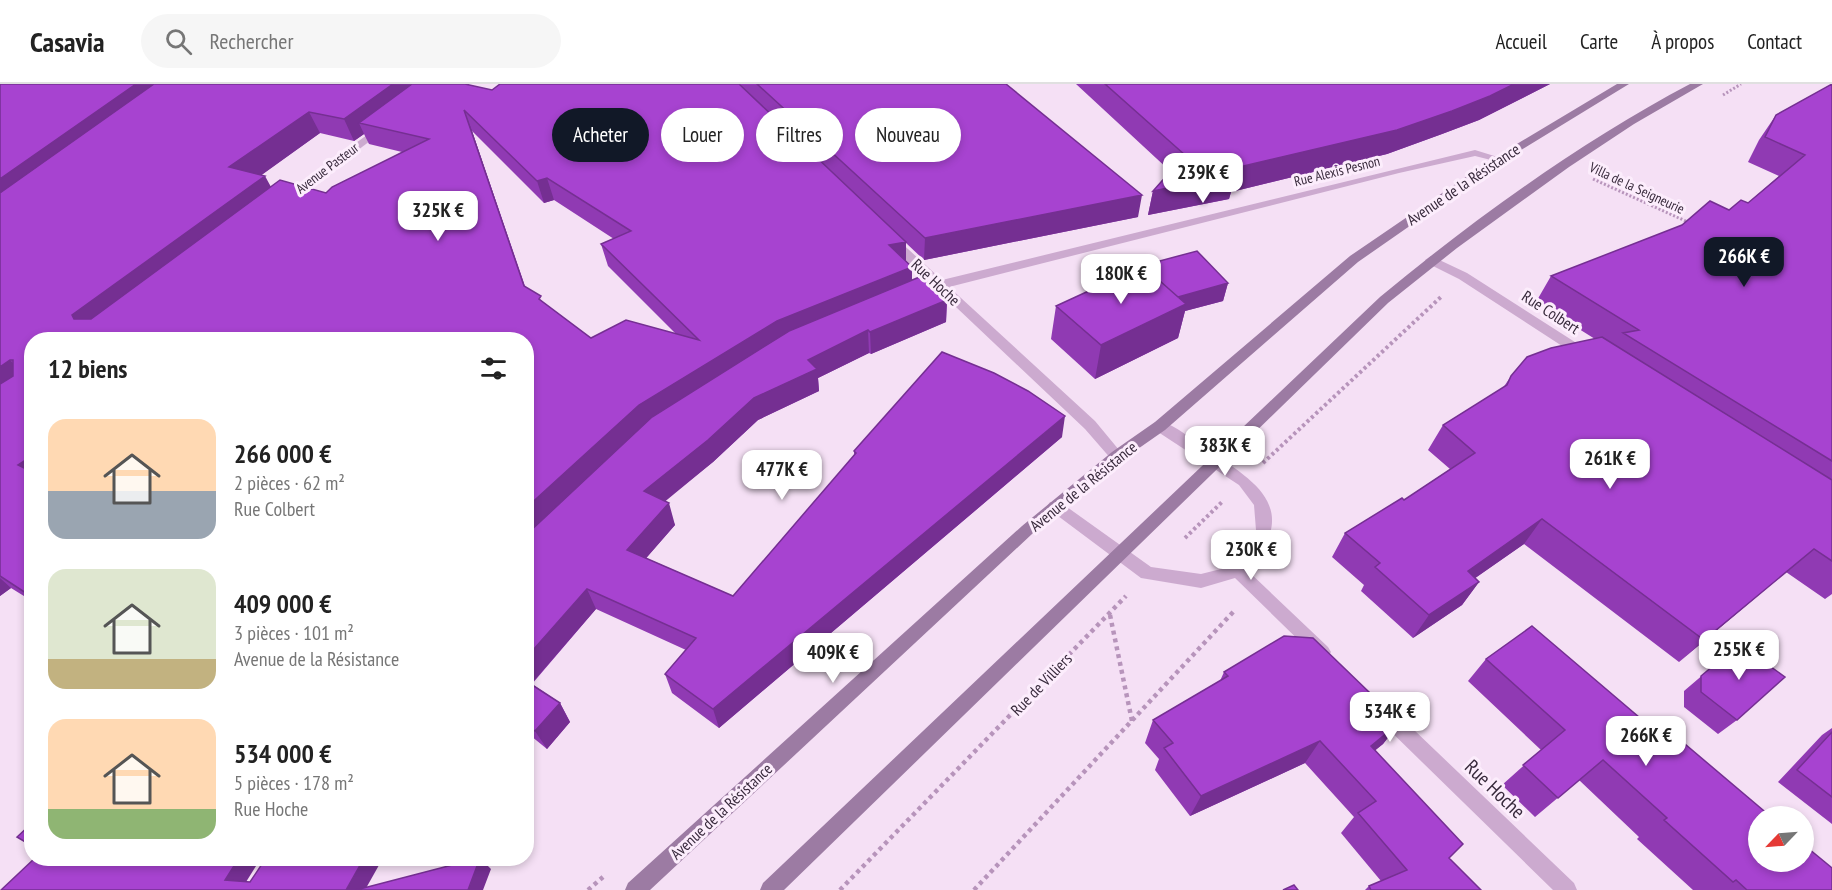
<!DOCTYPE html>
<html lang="fr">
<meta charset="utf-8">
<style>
:root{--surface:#fff;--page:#f6f6f6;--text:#222;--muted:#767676;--line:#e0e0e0;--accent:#111827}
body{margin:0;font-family:"PT Sans Narrow",sans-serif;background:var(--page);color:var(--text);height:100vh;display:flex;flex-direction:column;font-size:22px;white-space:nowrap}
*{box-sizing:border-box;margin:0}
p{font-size:20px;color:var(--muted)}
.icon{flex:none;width:33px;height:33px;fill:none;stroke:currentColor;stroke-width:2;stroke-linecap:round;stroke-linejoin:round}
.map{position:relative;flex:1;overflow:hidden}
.details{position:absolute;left:24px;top:248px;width:510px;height:534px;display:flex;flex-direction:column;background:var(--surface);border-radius:24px;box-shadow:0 3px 9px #0003}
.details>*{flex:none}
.guide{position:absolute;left:552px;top:24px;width:570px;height:54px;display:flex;gap:12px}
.needle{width:39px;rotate:245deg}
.buttons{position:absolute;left:1748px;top:722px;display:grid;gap:12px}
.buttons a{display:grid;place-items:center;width:66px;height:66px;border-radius:50%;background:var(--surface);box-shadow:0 3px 9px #0003;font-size:30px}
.price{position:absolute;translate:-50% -51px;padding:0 14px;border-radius:12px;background:#fff;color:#222;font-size:20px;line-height:39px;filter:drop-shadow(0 2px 3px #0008)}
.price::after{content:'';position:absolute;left:50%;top:36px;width:18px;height:14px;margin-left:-9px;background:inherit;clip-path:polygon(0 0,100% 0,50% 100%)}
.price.on{background:var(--accent);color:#fff}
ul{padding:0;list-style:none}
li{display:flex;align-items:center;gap:18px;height:150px;padding:0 24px}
li span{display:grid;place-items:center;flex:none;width:168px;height:120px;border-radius:18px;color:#555}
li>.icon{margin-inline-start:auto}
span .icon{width:72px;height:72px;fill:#fffc;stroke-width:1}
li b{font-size:26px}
h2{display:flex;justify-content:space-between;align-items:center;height:72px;padding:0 24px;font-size:26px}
.chip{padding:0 21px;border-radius:27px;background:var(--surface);box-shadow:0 3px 9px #0003;font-size:21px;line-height:54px}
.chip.on{background:var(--accent);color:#fff}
header{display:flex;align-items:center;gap:36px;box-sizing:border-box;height:84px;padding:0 30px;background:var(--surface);border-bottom:2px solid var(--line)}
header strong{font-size:28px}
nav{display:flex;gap:33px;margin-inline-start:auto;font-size:21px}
.search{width:420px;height:54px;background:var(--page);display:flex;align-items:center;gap:15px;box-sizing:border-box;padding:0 21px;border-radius:33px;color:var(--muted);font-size:22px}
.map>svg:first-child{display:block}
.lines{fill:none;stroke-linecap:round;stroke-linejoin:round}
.path-far2{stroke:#b794bb;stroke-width:3;stroke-dasharray:2 2;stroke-linecap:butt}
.path-far1{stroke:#b794bb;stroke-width:4;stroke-dasharray:3 3;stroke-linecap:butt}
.path{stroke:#b794bb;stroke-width:4.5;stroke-dasharray:4 4;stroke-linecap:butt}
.minor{fill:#ccaacf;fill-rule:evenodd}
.tertiary{fill:#ccaacf;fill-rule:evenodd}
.secondary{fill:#9c7ba3;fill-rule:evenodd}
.wall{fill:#903ab3;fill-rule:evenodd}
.shaded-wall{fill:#752f92}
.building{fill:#a743d0;stroke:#752f92;stroke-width:1.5;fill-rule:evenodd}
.labels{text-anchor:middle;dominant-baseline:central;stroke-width:6;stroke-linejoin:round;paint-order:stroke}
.far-street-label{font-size:14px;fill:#382a3c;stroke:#fcedfc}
.street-label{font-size:16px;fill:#382a3c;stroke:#fcedfc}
.near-street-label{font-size:20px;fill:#382a3c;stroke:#fcedfc}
</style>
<header>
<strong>Casavia</strong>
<div class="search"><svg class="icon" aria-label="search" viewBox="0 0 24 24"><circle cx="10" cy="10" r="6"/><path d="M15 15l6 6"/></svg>Rechercher</div>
<nav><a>Accueil</a><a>Carte</a><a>À propos</a><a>Contact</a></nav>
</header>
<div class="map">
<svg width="1832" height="806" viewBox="0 0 1832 806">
<rect width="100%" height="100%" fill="#f5e0f5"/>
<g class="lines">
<!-- path-far2 -->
<path class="path-far2" d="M1723 11 1741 0
M1593 95 1690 139"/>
<!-- path-far1 -->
<path class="path-far1" d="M1263 379 1442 212
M1185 454 1223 417"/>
<!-- path -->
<path class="path" d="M1110 531 1132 637
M588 806 603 793
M840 806 1126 512
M974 806 1235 526"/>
<!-- minor -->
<path class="minor" d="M1475 66 1504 75 1499 78 1475 72 1399 89 949 203 1095 337 1124 372 1122 376H1112L1085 345 938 206 919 214H911L909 211 911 208 931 200 887 158 889 155H897L942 196Z
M1431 172 1467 189 1589 267 1591 270 1589 273H1579L1459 195 1427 179 1425 176Z
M1160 337C1177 342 1193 356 1207 366 1259 399 1300 425 1248 487L1328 563 1331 568 1328 573 1322 575 1316 573 1235 494 1201 504 1141 494 1050 426 1047 422 1050 418H1060L1151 483 1201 490 1233 482 1250 463 1256 446 1254 421 1239 401 1155 346 1153 342 1155 338Z
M1384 621 1390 623 1574 799 1577 806H1553L1378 635 1375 629 1378 623Z"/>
<!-- tertiary -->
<path class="tertiary" d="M382 40 386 41V45L290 117H282V113Z"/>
<!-- secondary -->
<path class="secondary" d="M1617 0H1629L1503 77 1358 178 1165 346 1122 376 1032 450 650 806H625L628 799 1022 442 1112 368 1155 338 1350 172 1495 73Z
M1690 0H1703L1634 40 1569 83 1457 164 1388 219 784 806H760L763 799 1380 213C1474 135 1582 57 1690 0Z"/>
</g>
<!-- wall -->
<path class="wall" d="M0 0 492 6 500 0H1006L1138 133 924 176 906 159V177L912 183V197L947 216 946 238 871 270 869 269 818 294 819 307 758 336 713 378 664 417 675 441 646 474 733 512 854 372V367L1062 353 719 644 672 609 665 590 686 566 596 525 532 600 560 619 570 638 547 665 531 652 526 656V255H32V517L11 504 0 512ZM472 47 544 119 554 116 614 155 601 160 608 182 675 249 591 254 543 218 525 202ZM320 49 354 57 364 50 369 60 402 68 326 109 271 103 261 91Z
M1076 0H1550L1479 36 1442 50 1387 70 1231 108 1229 115 1148 131 1153 107 1170 87Z
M1832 0V510L1825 515 1786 488 1679 578 1524 460 1475 494 1479 498 1462 521 1413 554 1361 507 1364 501 1332 473 1345 449 1404 416 1450 385 1428 366 1443 341 1503 304 1511 292 1595 255 1536 218 1551 192 1748 119 1779 92 1748 78 1759 56 1776 31Z
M1126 186 1228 199 1223 217 1185 227 1178 254 1095 295 1051 255 1056 222 1125 190Z
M1739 560 1737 636 1718 650 1684 623V607Z
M1486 575 1832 806H1693L1637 755 1639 753 1579 696 1535 733 1502 701 1541 666 1468 597Z
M1224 588 1400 638 1383 660 1375 666 1449 774 1481 806H1365L1369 802 1381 797 1341 749 1354 733 1305 679 1190 732 1155 686 1159 675 1145 659 1153 636 1220 597Z
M1832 644V740L1778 698 1822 651Z"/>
<!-- shaded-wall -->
<path class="shaded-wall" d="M136 0H179L0 129V95Z
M391 0H415L359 39 364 50 354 57 344 35Z
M1514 0H1550L1479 36 1442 50 1387 70 1231 108 1229 115 1148 131 1153 107 1231 85Z
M464 26 472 47 532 224 524 202Z
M309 28 320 49 242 105 229 83Z
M265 92 277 114 91 253 74 235 72 231Z
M547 94 554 116 544 119 537 97Z
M1142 111 1138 133 924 176 925 154Z
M906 158V180L889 161Z
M912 183V205L526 454V424L639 321 777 237Z
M1228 199 1223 217 1185 227 1178 254 1095 295 1101 261 1162 217Z
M947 216 946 238 871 270 870 248Z
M868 246 869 269 818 294 819 307 758 336 713 378 651 429 644 407 754 314 808 276Z
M10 276 31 298 0 319V283Z
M1065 332 1062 353 719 644 713 625Z
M32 372V393L18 381Z
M669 419 675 441 635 487 627 466Z
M1542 435 1524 460 1451 511 1468 487Z
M1814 465 1786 488 1679 578 1704 556Z
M0 494 11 504 0 512Z
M1479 498 1462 521 1413 554 1429 531Z
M587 505 596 525 526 606V574Z
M560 619 570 638 547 665 535 647Z
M1400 638 1383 660 1355 683 1371 662Z
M526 645 531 652 526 656Z
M1320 657 1305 679 1190 732 1201 712Z
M239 774H261L241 806 225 796Z
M364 774H383L365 806H346Z
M480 774 491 785 483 806H468Z"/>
<!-- building -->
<path class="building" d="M0 0H136L0 95Z
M154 0H393L344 35 309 28 229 83 265 92 72 231 74 235H91L280 96 326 109 332 103 429 55 359 39 412 0H465L492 6 500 0H739L906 158 889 161 912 183 777 237 639 321 526 424V255H32V372L18 381 32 388V513L0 492V300L13 292V276H10L0 283V109ZM464 26 537 97 547 94 631 147 601 160 699 256 626 236 591 254 539 215 541 212 524 202Z
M757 0H1006L1142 111 925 154Z
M1105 0H1514L1490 12 1452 27 1397 46 1231 85 1236 90 1153 107 1185 71Z
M1832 0V377L1623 249 1639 246 1551 192 1682 141 1710 117 1729 126 1741 116 1748 119 1805 71 1765 53 1776 31Z
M1197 167 1228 199 1178 213 1143 182 1129 188 1126 186Z
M1143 182 1186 220 1101 261 1056 222Z
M922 192 947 216 870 248 868 246 808 276 817 285 754 314 708 356 644 407 669 419 627 466 733 512 856 369 854 367 942 268 994 289 1028 307 1065 332 713 625 665 590 696 554 587 505 526 574V451L652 333 789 247Z
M1602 253 1832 396V477L1814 465 1704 556 1542 435 1468 487 1479 498 1429 531 1375 483 1380 479 1345 449 1402 414 1404 416 1475 369 1443 341 1507 301 1511 292 1527 273 1551 264Z
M1532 542 1646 639 1653 633 1770 732H1758V777H1803V760L1832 784V806H1747L1736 796 1733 798 1664 736 1667 734 1603 676 1558 714 1523 681 1565 646 1486 575Z
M1284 552 1313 554 1400 638 1371 662 1463 760 1449 774 1481 806H1371L1369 802 1407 786 1358 729 1376 717 1320 657 1201 712 1164 664 1173 659 1153 636 1228 592 1224 588Z
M1739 560 1785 593 1737 636 1701 608V592Z
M526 597 560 619 535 647 526 640Z
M1832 648V713L1797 686Z
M32 739V762L17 753Z
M35 774H239L225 796 250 798 266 774H364L346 806H1Z
M479 774H480L468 806H356Z
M1294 801 1298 806H1283Z"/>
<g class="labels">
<!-- far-street labels -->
<g class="far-street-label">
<text transform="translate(327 84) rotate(-37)">Avenue Pasteur</text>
<text transform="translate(1337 87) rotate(-14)">Rue Alexis Pesnon</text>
<text transform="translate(1637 104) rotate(25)">Villa de la Seigneurie</text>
</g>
<!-- street labels -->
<g class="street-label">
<text transform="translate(1463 100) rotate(-34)">Avenue de la Résistance</text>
<text transform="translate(936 198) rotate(43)">Rue Hoche</text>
<text transform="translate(1551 228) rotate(33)">Rue Colbert</text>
<text transform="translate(1083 402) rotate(-39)">Avenue de la Résistance</text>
<text transform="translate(1041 600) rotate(-46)">Rue de Villiers</text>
<text transform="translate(721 727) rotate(-43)">Avenue de la Résistance</text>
</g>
<!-- near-street labels -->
<g class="near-street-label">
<text transform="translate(1495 705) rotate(44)">Rue Hoche</text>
</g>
</g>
</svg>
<div class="buttons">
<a><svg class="needle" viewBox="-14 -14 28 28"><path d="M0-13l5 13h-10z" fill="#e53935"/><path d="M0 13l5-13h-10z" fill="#767676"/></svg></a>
</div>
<b class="price" style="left:1203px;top:120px">239K €</b>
<b class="price" style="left:438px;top:158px">325K €</b>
<b class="price on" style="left:1744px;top:204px">266K €</b>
<b class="price" style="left:1121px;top:221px">180K €</b>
<b class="price" style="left:1225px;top:393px">383K €</b>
<b class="price" style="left:1610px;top:406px">261K €</b>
<b class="price" style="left:782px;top:417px">477K €</b>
<b class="price" style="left:1251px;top:497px">230K €</b>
<b class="price" style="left:1739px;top:597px">255K €</b>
<b class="price" style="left:833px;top:600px">409K €</b>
<b class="price" style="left:1390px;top:659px">534K €</b>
<b class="price" style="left:1646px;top:683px">266K €</b>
<div class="guide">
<a class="chip on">Acheter</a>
<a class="chip">Louer</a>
<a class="chip">Filtres</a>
<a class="chip">Nouveau</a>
</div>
<section class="details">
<h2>12 biens<svg class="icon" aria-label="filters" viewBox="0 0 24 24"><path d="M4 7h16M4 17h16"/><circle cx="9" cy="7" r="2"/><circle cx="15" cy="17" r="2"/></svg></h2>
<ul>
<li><span style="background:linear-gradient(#ffd9b3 60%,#9aa5b1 0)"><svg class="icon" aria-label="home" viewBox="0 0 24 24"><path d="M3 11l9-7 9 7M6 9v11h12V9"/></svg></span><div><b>266 000 €</b><p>2 pièces · 62 m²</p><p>Rue Colbert</p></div></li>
<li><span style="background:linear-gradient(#dfe7d0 75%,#c2b280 0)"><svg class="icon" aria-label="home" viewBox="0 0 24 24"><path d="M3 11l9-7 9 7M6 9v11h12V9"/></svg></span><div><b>409 000 €</b><p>3 pièces · 101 m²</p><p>Avenue de la Résistance</p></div></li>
<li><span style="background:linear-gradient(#ffd9b3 75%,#8fb573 0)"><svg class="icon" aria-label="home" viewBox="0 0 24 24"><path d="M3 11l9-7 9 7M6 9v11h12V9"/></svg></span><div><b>534 000 €</b><p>5 pièces · 178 m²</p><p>Rue Hoche</p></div></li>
</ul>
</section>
</div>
